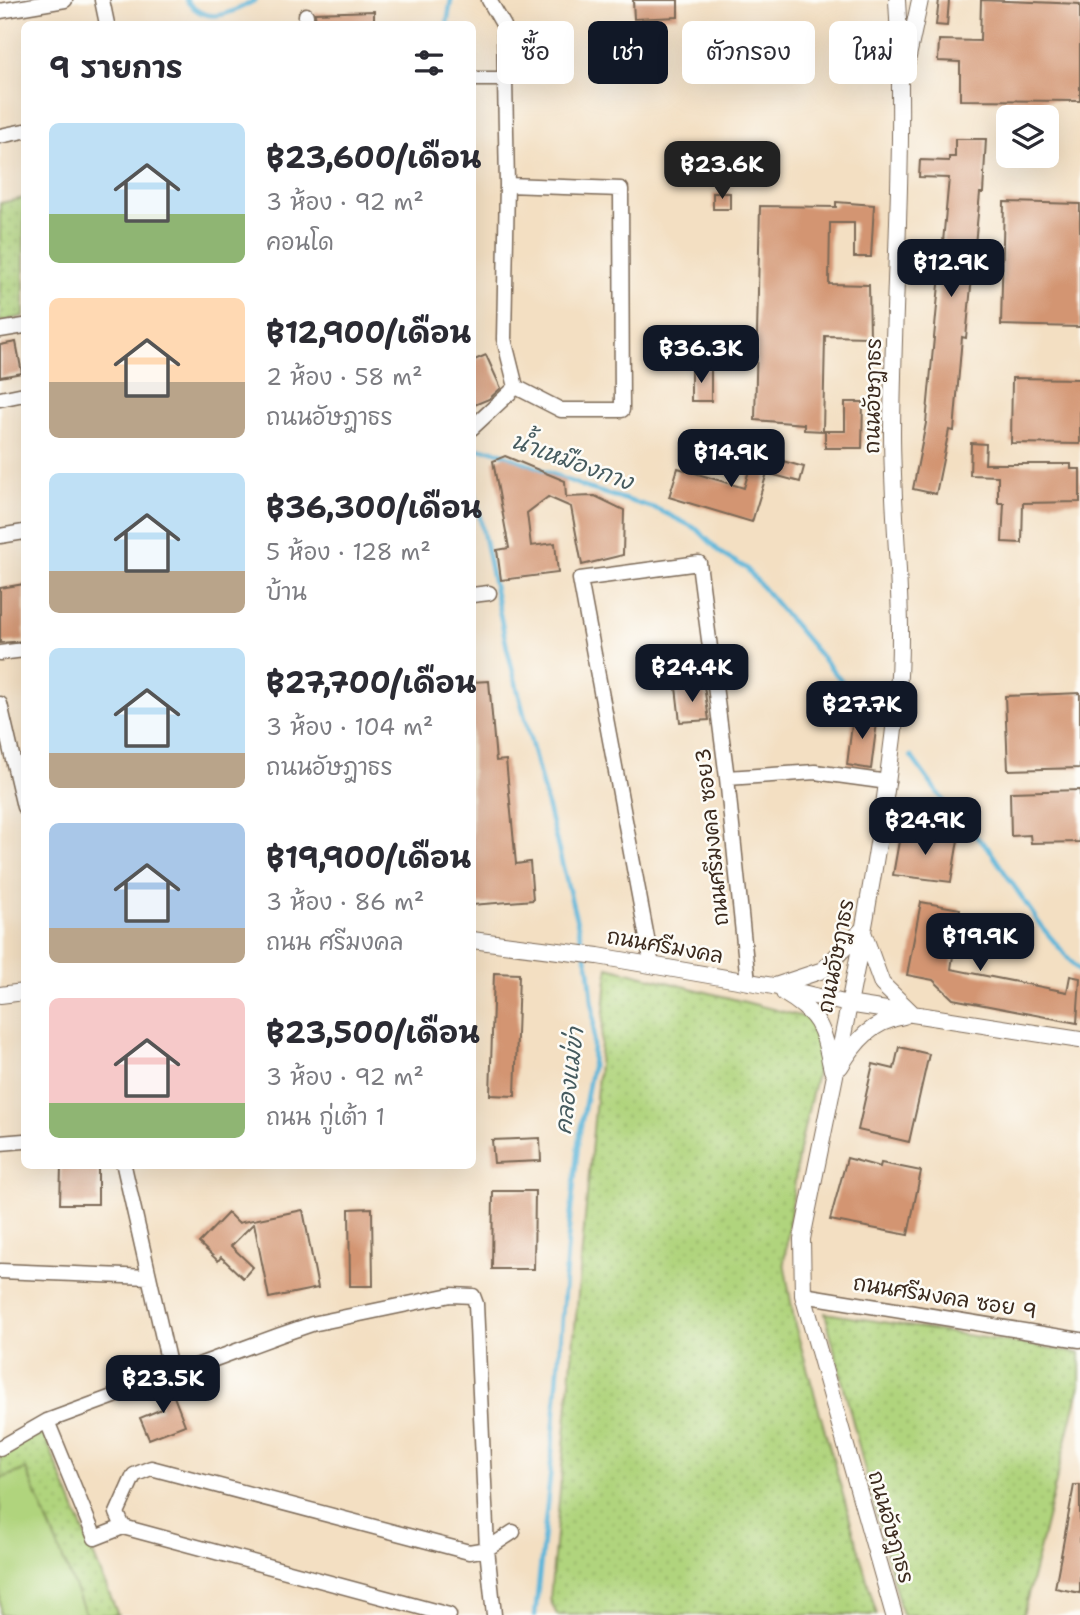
<!DOCTYPE html>
<html lang="th">
<meta charset="utf-8">
<style>
:root{--surface:#fff;--page:#f2f2f3;--text:#2b2b33;--muted:#7c7c81;--accent:#111827}
body{margin:0;font-family:"Shantell Sans","Playpen Sans Thai",sans-serif;background:var(--page);color:var(--text);height:100vh;display:flex;flex-direction:column;font-size:26px;white-space:nowrap}
*{box-sizing:border-box;margin:0}
p{font-size:23px;color:var(--muted)}
.icon{flex:none;width:38px;height:38px;fill:none;stroke:currentColor;stroke-width:2;stroke-linecap:round;stroke-linejoin:round}
.map{position:relative;flex:1;overflow:hidden}
.details{position:absolute;left:21px;top:21px;width:455px;height:1148px;display:flex;flex-direction:column;background:var(--surface);border-radius:10px;box-shadow:0 7px 28px #0002}
.details>*{flex:none}
.hud{position:absolute;left:497px;top:21px;width:478px;height:63px;display:flex;gap:14px}
.buttons{position:absolute;left:996px;top:105px;display:grid;gap:14px}
.buttons a{display:grid;place-items:center;width:63px;height:63px;border-radius:10px;background:var(--surface);box-shadow:0 7px 28px #0002;font-size:35px}
.price{position:absolute;translate:-50% -60px;padding:0 16px;border-radius:14px;background:var(--accent);color:#fff;font-size:23px;line-height:46px;filter:drop-shadow(0 2px 4px #0008)}
.price::after{content:'';position:absolute;left:50%;top:42px;width:21px;height:16px;margin-left:-10px;background:inherit;clip-path:polygon(0 0,100% 0,50% 100%)}
.price.active{background:#222;color:#fff}
ul{padding:0;list-style:none}
li{display:flex;align-items:center;gap:21px;height:175px;padding:0 28px}
li span{display:grid;place-items:center;flex:none;width:196px;height:140px;border-radius:10px;color:#555}
li>.icon{margin-inline-start:auto}
span .icon{width:84px;height:84px;fill:#fffc;stroke-width:1}
li b{font-size:30px}
h2{display:flex;justify-content:space-between;align-items:center;height:84px;padding:0 28px;font-size:30px}
.tag{padding:0 24px;border-radius:10px;background:var(--surface);box-shadow:0 7px 28px #0002;font-size:24px;line-height:63px}
.tag.active{background:var(--accent);color:#fff}
.map>svg:first-child{display:block}
.grass{fill:url(#grass-dots);stroke:#767f4e;stroke-width:2}
.garden{fill:#b0d47d;stroke:#767f4e;stroke-width:2}
.lines{fill:none;stroke-linecap:round;stroke-linejoin:round}
.stream{stroke:#5bb5d9;stroke-width:4.5}
.building{fill:#d39572}
.minor-casing{stroke:#7b6957;stroke-width:17}
.tertiary-casing{stroke:#7b6957;stroke-width:18}
.minor{stroke:#fff;stroke-width:14}
.tertiary{stroke:#fff;stroke-width:16}
.labels{text-anchor:middle;dominant-baseline:central;stroke-width:5;stroke-linejoin:round;paint-order:stroke}
.street-label{font-size:21px;fill:#3b2a1e;stroke:#fdfcf7}
.water-label{font-size:23px;font-style:italic;fill:#465b5f;stroke:#fdfcf7}
</style>
<div class="map">
<svg width="1080" height="1615" viewBox="0 0 1080 1615">
<defs>
<pattern id="grass-dots" width="8" height="8" patternUnits="userSpaceOnUse" patternTransform="scale(1.75)"><rect width="8" height="8" fill="#b0d47d"/><path d="M2 2h.1M6 6h.1" fill="none" stroke="#98b66c" stroke-width="1.8" stroke-linecap="round"/></pattern>
</defs>
<rect width="100%" height="100%" fill="#fdfcf7"/>
<filter id="ink" filterUnits="userSpaceOnUse"><feTurbulence type="fractalNoise" baseFrequency=".0143" numOctaves="2"/><feDisplacementMap in="SourceGraphic" scale="14" xChannelSelector="R" yChannelSelector="G"/><feConvolveMatrix kernelMatrix="1 2 1 2 8 2 1 2 1" color-interpolation-filters="sRGB"/></filter>
<filter id="wash" filterUnits="userSpaceOnUse"><feTurbulence type="fractalNoise" baseFrequency=".00686" numOctaves="4" result="noise"/><feDisplacementMap in="SourceGraphic" scale="28" xChannelSelector="R" yChannelSelector="G"/><feGaussianBlur stdDeviation="1.57" result="paint"/><feColorMatrix in="noise" values="0 0 0 0 0 0 0 0 0 0 0 0 0 0 0 0 0 1.4 0 .05"/><feComposite in="paint" operator="in"/></filter>
<g filter="url(#wash)">
<rect width="100%" height="100%" fill="#f3dfc2"/>
<!-- grass -->
<path class="grass" d="M24 198V316L0 322V203Z
M608 967 808 1018 824 1042 799 1150 784 1262 795 1325 877 1615H557L550 1599Z
M825 1313 1080 1353V1385L1023 1615H902Z
M42 1429 118 1615H0V1453Z"/>
<!-- garden -->
<path class="garden" d="M26 1469 86 1615H0V1479Z"/>
<g class="lines">
<!-- stream -->
<path class="stream" d="M186 0C207 27 230 13 256 0
M447 24 451 0
M472 449 493 450 587 488 657 509 697 529 722 554 746 568 846 686 871 709
M472 479 507 648 589 969 594 1020 592 1067 579 1136 568 1238 550 1477 535 1615
M911 756 955 817 989 849 1041 926 1080 972"/>
</g>
<g id="blocks">
<!-- building -->
<path class="building" d="M633 0H678V17L634 19Z
M939 0H949L947 26 936 25Z
M981 0 1080 4V101L960 100V62L938 61 939 40 980 41Z
M374 11V24H316L315 13Z
M955 139H986L983 193H980L966 338 962 337 954 431 949 430 936 494 913 489 926 423 949 178 919 177 920 160 949 161V157H955Z
M713 193H730V209H713Z
M836 202 874 205 871 257H854V223H830L829 284 869 285 870 337 825 336 823 431 804 430V424L755 420 760 206 836 207Z
M1004 202 1080 204V327L1001 325Z
M16 342 22 373 0 377V345Z
M486 355 501 388 489 399 472 406V361Z
M691 369H711V401H691Z
M1012 378 1080 379V444L1011 443Z
M845 402H863L862 448H825V431H845Z
M971 443 986 444 985 464H1071V469H1080V502L1023 503 1022 543 1002 542 1004 503H998V476L970 475Z
M505 456 565 481 566 497 595 496 624 510 623 555 582 565 571 507 548 497 527 513 531 546 555 543 558 573 501 580 497 550 509 548 493 461Z
M772 458 804 467 800 482 767 473 752 522 669 497 678 468 744 488 752 460 769 465Z
M24 584V641L0 643V588Z
M489 681 496 761 506 760 516 864 530 862 533 900 472 905V682Z
M704 686 709 720 680 722 676 687Z
M1080 693V768L1008 770 1005 696Z
M854 709 868 711 866 721 877 722 871 769 847 765Z
M1080 790V842L1031 843 1030 835 1011 836 1010 792Z
M901 830 958 840 951 882 893 875Z
M921 902 960 909 951 969 1067 992 1070 976 1080 978 1077 1023 953 999 933 980 907 975Z
M494 973 519 974 515 1096 490 1095Z
M899 1047 929 1054 909 1142 858 1130 873 1064 894 1069Z
M540 1138 541 1161 494 1163 492 1140Z
M847 1158 880 1167 881 1163 921 1171 908 1235 830 1220Z
M61 1166H98V1204H60Z
M493 1191H535L534 1269H492Z
M372 1208 373 1286H350L349 1209Z
M303 1210 318 1288 269 1298 254 1223 231 1246 253 1267 243 1278 221 1257 218 1261 199 1243 228 1213 238 1223Z
M170 1386 185 1425 149 1439 140 1418 162 1409 155 1391Z
M1074 1485H1080V1593L1055 1588Z"/>
</g>
</g>
<g filter="url(#ink)">
<use href="#blocks" fill-opacity="0" stroke="#7b6957" stroke-width="2"/>
<g class="lines">
<defs>
<path id="minor" d="M102 0 107 24
M489 0 504 26 507 185 504 339 516 387 561 410H622L621 189 507 185
M0 11 65 0
M306 15V24
M472 79H506
M0 136 24 131
M0 330 24 326
M0 399 24 394
M472 428 516 387
M0 536 24 532
M472 595 489 593
M0 653 24 650
M0 704 24 807
M727 778 815 772 888 782
M652 965 580 579 699 563 727 778 748 982
M0 1143 24 1141
M124 1166 171 1373
M0 1271 149 1277
M803 1295 1080 1340
M47 1421 95 1538 123 1527
M0 1448 47 1421 280 1335 312 1324 451 1295 473 1296 476 1304 487 1549 494 1615
M449 1615 123 1527 117 1513 134 1475 151 1468 469 1552 487 1549 513 1532"/>
<path id="tertiary" d="M907 61 920 0
M863 932 882 984 913 1014
M472 940 598 956 773 986 848 1004 1080 1040
M775 986 823 970 863 929
M784 993C822 1015 823 1030 832 1070
M0 995 24 992
M840 1067C856 1040 872 1022 904 1016
M894 1615 803 1295 802 1239C837 1061 878 883 897 702 906 612 892 522 892 432 893 288 906 144 897 0"/>
</defs>
<!-- minor casing -->
<use href="#minor" class="minor-casing"/>
<!-- tertiary casing -->
<use href="#tertiary" class="tertiary-casing"/>
<!-- minor -->
<use href="#minor" class="minor"/>
<!-- tertiary -->
<use href="#tertiary" class="tertiary"/>
</g>
</g>
<g class="labels">
<!-- street labels -->
<g class="street-label">
<text transform="translate(873 396) rotate(-89)">ถนนอัษฎาธร</text>
<text transform="translate(712 837) rotate(-96)">ถนนศรีมงคล ซอย3</text>
<text transform="translate(665 946) rotate(10)">ถนนศรีมงคล</text>
<text transform="translate(836 956) rotate(-79)">ถนนอัษฎาธร</text>
<text transform="translate(945 1297) rotate(9)">ถนนศรีมงคล ซอย 9</text>
<text transform="translate(891 1527) rotate(74)">ถนนอัษฎาธร</text>
</g>
<!-- water labels -->
<g class="water-label">
<text transform="translate(572 461) rotate(20)">น้ำเหมืองกาง</text>
<text transform="translate(569 1081) rotate(-83)">คลองแม่ข่า</text>
</g>
</g>
</svg>
<div class="buttons">
<a><svg class="icon" aria-label="layers" viewBox="0 0 24 24"><path d="M12 4l9 5-9 5-9-5zM3 14l9 5 9-5"/></svg></a>
</div>
<b class="price active" style="left:722px;top:201px">฿23.6K</b>
<b class="price" style="left:951px;top:299px">฿12.9K</b>
<b class="price" style="left:701px;top:385px">฿36.3K</b>
<b class="price" style="left:731px;top:489px">฿14.9K</b>
<b class="price" style="left:692px;top:704px">฿24.4K</b>
<b class="price" style="left:862px;top:741px">฿27.7K</b>
<b class="price" style="left:925px;top:857px">฿24.9K</b>
<b class="price" style="left:980px;top:973px">฿19.9K</b>
<b class="price" style="left:163px;top:1415px">฿23.5K</b>
<div class="hud">
<a class="tag">ซื้อ</a>
<a class="tag active">เช่า</a>
<a class="tag">ตัวกรอง</a>
<a class="tag">ใหม่</a>
</div>
<section class="details">
<h2>9 รายการ<svg class="icon" aria-label="filters" viewBox="0 0 24 24"><path d="M4 7h16M4 17h16"/><circle cx="9" cy="7" r="2"/><circle cx="15" cy="17" r="2"/></svg></h2>
<ul>
<li><span style="background:linear-gradient(#bfe0f5 65%,#8fb573 0)"><svg class="icon" aria-label="home" viewBox="0 0 24 24"><path d="M3 11l9-7 9 7M6 9v11h12V9"/></svg></span><div><b>฿23,600/เดือน</b><p>3 ห้อง · 92 m²</p><p>คอนโด</p></div></li>
<li><span style="background:linear-gradient(#ffd9b3 60%,#b9a48a 0)"><svg class="icon" aria-label="home" viewBox="0 0 24 24"><path d="M3 11l9-7 9 7M6 9v11h12V9"/></svg></span><div><b>฿12,900/เดือน</b><p>2 ห้อง · 58 m²</p><p>ถนนอัษฎาธร</p></div></li>
<li><span style="background:linear-gradient(#bfe0f5 70%,#b9a48a 0)"><svg class="icon" aria-label="home" viewBox="0 0 24 24"><path d="M3 11l9-7 9 7M6 9v11h12V9"/></svg></span><div><b>฿36,300/เดือน</b><p>5 ห้อง · 128 m²</p><p>บ้าน</p></div></li>
<li><span style="background:linear-gradient(#bfe0f5 75%,#b9a48a 0)"><svg class="icon" aria-label="home" viewBox="0 0 24 24"><path d="M3 11l9-7 9 7M6 9v11h12V9"/></svg></span><div><b>฿27,700/เดือน</b><p>3 ห้อง · 104 m²</p><p>ถนนอัษฎาธร</p></div></li>
<li><span style="background:linear-gradient(#a9c7e8 75%,#b9a48a 0)"><svg class="icon" aria-label="home" viewBox="0 0 24 24"><path d="M3 11l9-7 9 7M6 9v11h12V9"/></svg></span><div><b>฿19,900/เดือน</b><p>3 ห้อง · 86 m²</p><p>ถนน ศรีมงคล</p></div></li>
<li><span style="background:linear-gradient(#f6c9c9 75%,#8fb573 0)"><svg class="icon" aria-label="home" viewBox="0 0 24 24"><path d="M3 11l9-7 9 7M6 9v11h12V9"/></svg></span><div><b>฿23,500/เดือน</b><p>3 ห้อง · 92 m²</p><p>ถนน กู่เต้า 1</p></div></li>
</ul>
</section>
</div>
